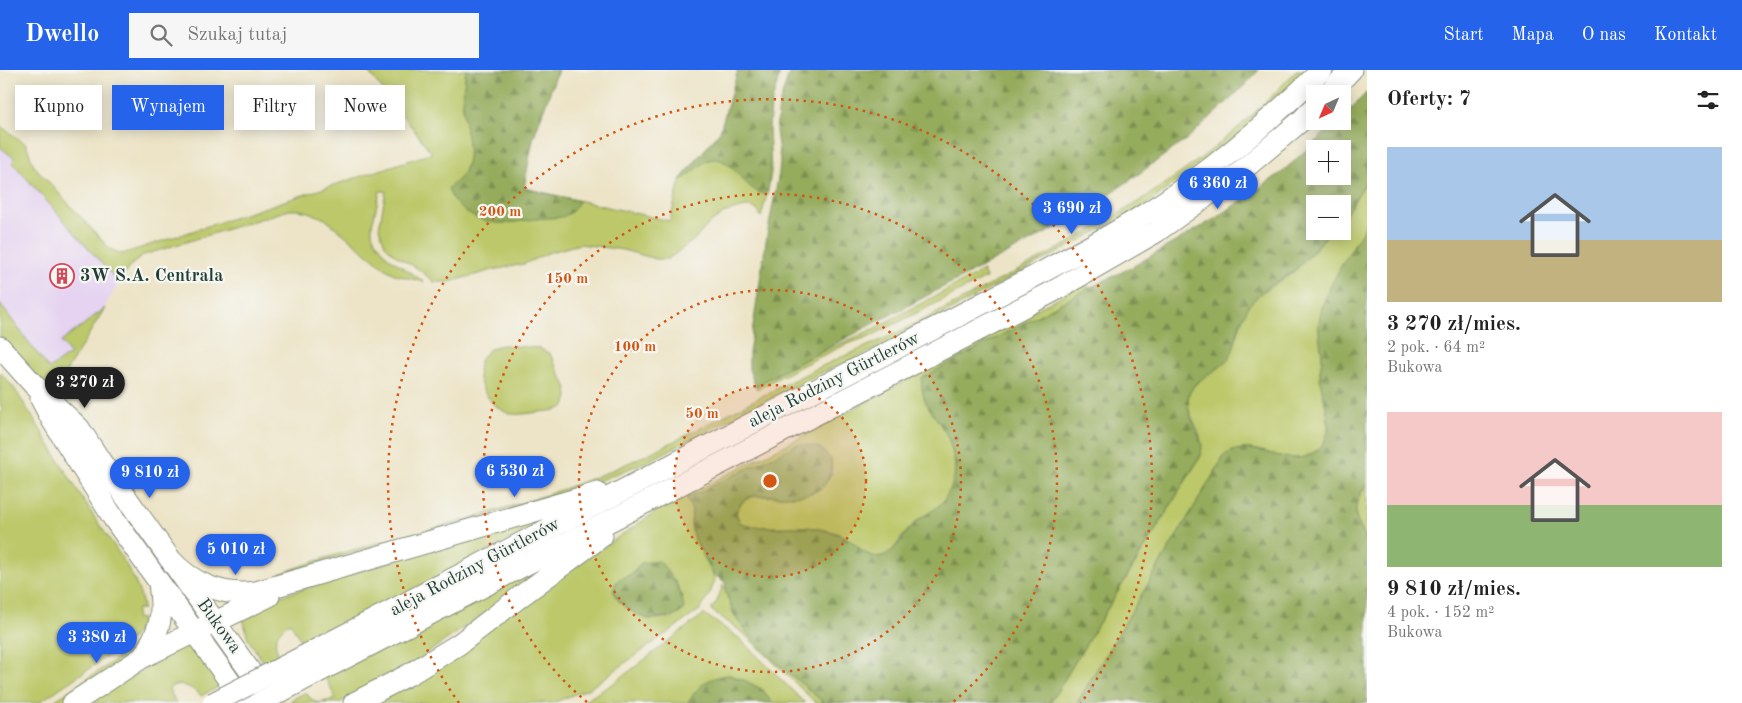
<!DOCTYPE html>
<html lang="pl">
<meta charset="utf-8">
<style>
:root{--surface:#fff;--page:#f6f6f6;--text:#222;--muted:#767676;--accent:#2563eb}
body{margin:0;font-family:"Old Standard TT",serif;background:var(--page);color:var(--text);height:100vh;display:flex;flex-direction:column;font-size:19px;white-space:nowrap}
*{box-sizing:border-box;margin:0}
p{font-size:16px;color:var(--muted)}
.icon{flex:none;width:28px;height:28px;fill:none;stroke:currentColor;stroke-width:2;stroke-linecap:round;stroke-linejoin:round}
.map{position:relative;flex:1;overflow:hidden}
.details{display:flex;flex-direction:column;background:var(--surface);width:375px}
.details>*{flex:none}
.top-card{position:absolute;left:15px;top:15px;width:475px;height:45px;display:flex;gap:10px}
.needle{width:32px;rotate:224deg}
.fabs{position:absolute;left:1306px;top:15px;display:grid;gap:10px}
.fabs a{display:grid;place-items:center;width:45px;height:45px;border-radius:0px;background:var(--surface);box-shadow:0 2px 12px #0003;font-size:25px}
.price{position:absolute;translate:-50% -42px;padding:0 11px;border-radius:18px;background:var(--accent);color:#fff;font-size:16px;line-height:32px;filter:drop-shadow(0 1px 2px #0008)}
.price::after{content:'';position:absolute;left:50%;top:30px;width:15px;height:11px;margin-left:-8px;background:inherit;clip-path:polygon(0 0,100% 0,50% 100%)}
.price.active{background:#222;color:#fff}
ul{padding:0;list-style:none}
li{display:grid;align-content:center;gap:10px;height:265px;padding:0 20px}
li span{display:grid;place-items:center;height:155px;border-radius:0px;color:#555}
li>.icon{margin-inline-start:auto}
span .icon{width:90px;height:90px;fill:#fffc;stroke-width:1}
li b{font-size:21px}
h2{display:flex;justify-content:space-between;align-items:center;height:60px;padding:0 20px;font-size:21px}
.chip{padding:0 18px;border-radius:0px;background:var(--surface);box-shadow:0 2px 12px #0003;font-size:18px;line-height:45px}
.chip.active{background:var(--accent);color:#fff}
header{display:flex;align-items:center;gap:30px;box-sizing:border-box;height:70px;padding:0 25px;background:var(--accent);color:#fff}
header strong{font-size:24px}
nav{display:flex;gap:28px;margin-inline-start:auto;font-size:18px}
.search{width:350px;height:45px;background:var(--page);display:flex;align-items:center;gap:12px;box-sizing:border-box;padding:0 18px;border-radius:0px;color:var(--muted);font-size:19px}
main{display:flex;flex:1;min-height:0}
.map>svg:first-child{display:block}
.built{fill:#e5d3f1}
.grass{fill:#bcc869;stroke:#6e824e;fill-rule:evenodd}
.forest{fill:url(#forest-firs);stroke:#5a7448;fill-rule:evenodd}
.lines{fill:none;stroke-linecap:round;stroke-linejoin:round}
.secondary-casing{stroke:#86907e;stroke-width:23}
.secondary{stroke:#fff;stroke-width:21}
.secondary-bridge-casing{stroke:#86907e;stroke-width:23;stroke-linecap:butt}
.secondary-bridge{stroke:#fff;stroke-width:21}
.ring{fill:none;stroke:#d45610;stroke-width:2.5;stroke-dasharray:2.5 5}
.labels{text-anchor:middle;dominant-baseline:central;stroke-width:4.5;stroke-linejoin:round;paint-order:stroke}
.poi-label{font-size:18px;font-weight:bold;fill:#1f3d34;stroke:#f6f6f2;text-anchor:start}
.street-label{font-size:18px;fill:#1f3d34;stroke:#f6f6f2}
.centre{fill:#d45610;stroke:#f6f6f2;stroke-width:2.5}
.ring-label{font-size:15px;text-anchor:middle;font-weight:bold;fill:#d45610;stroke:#f6f6f2;stroke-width:4.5;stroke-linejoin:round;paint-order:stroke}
</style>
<header>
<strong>Dwello</strong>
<div class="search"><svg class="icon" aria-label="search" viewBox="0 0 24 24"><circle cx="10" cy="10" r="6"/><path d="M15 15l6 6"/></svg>Szukaj tutaj</div>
<nav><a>Start</a><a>Mapa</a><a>O nas</a><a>Kontakt</a></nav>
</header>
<main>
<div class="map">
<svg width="1367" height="633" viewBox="0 0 1367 633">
<defs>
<pattern id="forest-firs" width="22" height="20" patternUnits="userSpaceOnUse" patternTransform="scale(1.25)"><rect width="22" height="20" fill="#95ac5d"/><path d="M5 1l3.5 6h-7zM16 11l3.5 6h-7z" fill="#798d4e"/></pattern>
</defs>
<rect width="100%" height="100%" fill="#f6f6f2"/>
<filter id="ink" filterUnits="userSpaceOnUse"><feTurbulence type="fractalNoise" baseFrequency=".02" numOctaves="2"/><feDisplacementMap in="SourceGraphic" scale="10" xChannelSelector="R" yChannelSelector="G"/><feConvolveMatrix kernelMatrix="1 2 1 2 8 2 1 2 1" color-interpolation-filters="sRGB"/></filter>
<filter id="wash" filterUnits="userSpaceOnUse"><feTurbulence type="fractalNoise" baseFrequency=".0096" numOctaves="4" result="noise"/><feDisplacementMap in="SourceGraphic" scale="20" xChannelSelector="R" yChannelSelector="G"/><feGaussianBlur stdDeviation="1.12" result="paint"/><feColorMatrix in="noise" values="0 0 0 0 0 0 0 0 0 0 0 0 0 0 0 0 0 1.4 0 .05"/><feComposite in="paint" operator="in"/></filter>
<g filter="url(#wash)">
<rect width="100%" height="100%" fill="#ede4c7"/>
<!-- built -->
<path class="built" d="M0 77 15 89 13 92 119 213 52 323 0 266Z"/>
<!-- grass -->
<path class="grass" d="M367 0H466L463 24V37L469 76 468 91 464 102 524 118 670 151 680 110 709 75 768 121 761 147 758 141 752 137H745L726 142 709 154 694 170 668 189H656L623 180 580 174 550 182 524 194 493 200 449 212H434L420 200 395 185 385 175 379 158 386 121H380L372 155V163L375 170 388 187 424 212 396 205 386 199 325 149 309 142 298 140H289L144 185 130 196 119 213 12 92 15 89 0 77V56L26 74 34 96 110 179 122 184 432 83Z
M1296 0H1305L1258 49 1146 135 890 273 821 303 650 390 574 421 280 504C320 488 360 478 401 467 459 452 516 436 572 416 657 385 735 338 816 299 844 285 873 275 900 261 933 246 965 228 998 211 1106 155 1215 93 1296 0Z
M1367 110V153L1328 222C1324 232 1319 245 1319 256 1320 267 1322 278 1322 290 1321 295 1320 300 1320 305 1321 331 1342 365 1313 383 1284 401 1254 365 1225 385L1077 633H1050L1201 386C1201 379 1201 373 1200 366 1197 354 1187 344 1188 330 1189 311 1209 307 1221 296 1238 281 1237 254 1249 235 1260 219 1278 215 1292 203 1306 192 1318 175 1331 161H1342L1343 149Z
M983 201 986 208 873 265 845 275 805 294 757 319 755 316 804 290 871 260Z
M1085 213 1089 218 922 308C920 332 933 340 944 359 950 370 953 384 955 396 957 411 947 430 935 440 932 443 926 444 922 447 916 452 908 460 903 466 896 474 893 484 881 486 865 490 855 471 842 465 818 455 793 458 767 457 758 457 749 455 740 453L736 443C748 416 764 431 786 425 801 421 817 411 832 404L831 389 819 377 692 441C689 470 706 485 715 510L711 521 701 539 590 618 553 633H372L663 437 803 366ZM638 497 676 512 683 529 673 548C664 547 656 550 649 549 639 547 608 530 615 517 620 505 631 508 638 497Z
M0 234 49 299 70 284 61 272 105 238 59 313 57 318 59 324 52 323 0 266Z
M502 275 539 278 550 284 567 318 568 327 565 336C558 341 548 341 539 342 531 343 520 345 512 344 482 338 459 284 502 275Z
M0 302 14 318C40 358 64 399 89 439 106 466 141 508 143 539H137L136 548 142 549 137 562 127 573 38 633H0V344L2 342 0 332Z
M1367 414V469C1353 448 1351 434 1367 414Z
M584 431 304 576 290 552C278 561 271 570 279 585L264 593 248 569 242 544 284 525Z
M591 470 404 599 339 633H293L291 630 306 622 309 627 317 633 336 629 325 607Z
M142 507 154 518 149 569 113 598 62 633H51L127 582 140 570 150 549 151 535 150 526Z
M723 515 733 543 739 553 776 592 824 633H816L742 562 711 540 717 531Z
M704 544 739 568 805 633H772L763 620 746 611 729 605 689 631 688 633H581L614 613Z
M190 571 224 614 201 626C195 619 178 609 169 619L176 633H87Z"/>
<!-- forest -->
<path class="forest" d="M466 0H558L533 69 524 118 579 131C569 152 556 146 537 149 524 150 511 154 498 153 478 152 453 139 448 118 478 97 467 76 464 47 462 31 464 16 466 0Z
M738 0H781L771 35 769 57 771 102 768 121 764 124C743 121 731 82 709 90 698 95 693 105 680 110L720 61Z
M790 0H1259L1239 21 1187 69 1133 108 1105 127 1048 162 755 316 749 299V283L766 171 779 103 780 90 776 61 779 36Z
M1367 22V110L1343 149 1342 134H1315V161H1331L1293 202 1266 218 1250 234 1240 253 1233 280 1229 288 1221 296 1195 314 1189 324 1188 330 1189 342 1202 374 1201 385 1050 633H824C789 600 728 564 725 512L713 504 693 466 691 454 692 441 687 428 798 374C815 375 820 377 831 389 834 426 803 427 774 426 765 426 756 424 747 428 741 432 739 436 736 443L740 453C749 455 758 457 766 457 780 458 794 456 808 457 819 458 831 462 841 465 855 470 864 488 880 487 895 485 903 465 912 456 921 445 935 442 944 430 950 421 955 410 955 398 955 386 950 369 943 359 932 340 920 332 922 308L1089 218 1132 197 1216 148 1281 103 1338 51H1342L1343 47ZM1315 79H1342V106H1315Z
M1367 153V414C1351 435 1353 448 1367 469V633H1141C1127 627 1115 632 1101 633 1093 633 1085 633 1077 633L1225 385C1255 365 1288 403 1316 381 1342 360 1319 329 1320 302 1320 298 1321 294 1322 291 1322 278 1318 265 1319 253 1322 221 1351 181 1367 153Z
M659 491C671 505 682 520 684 539 675 548 675 546 663 547 659 547 655 549 652 549 641 549 612 531 614 519 616 505 627 509 634 503 637 500 638 496 641 493Z
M729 605 746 611 763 620 772 633H688C697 616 710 606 729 605Z"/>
</g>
<g filter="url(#ink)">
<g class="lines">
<defs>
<path id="secondary" d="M1328 24 1351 0
M0 277 34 315 79 358 101 392 267 625
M41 329 52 350 114 449 245 633
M169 488C191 513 222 527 256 522L597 423
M308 584 1039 204C1073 185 1109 167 1142 146 1208 105 1266 54 1322 0
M143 587C161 557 164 548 159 513
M320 601 1052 222 1156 162 1239 103 1302 50 1315 37
M73 633 143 587 269 526
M354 633 410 604 459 574 521 526 602 466"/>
</defs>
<!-- secondary casing -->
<use href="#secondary" class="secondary-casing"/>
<!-- secondary -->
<use href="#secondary" class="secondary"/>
<defs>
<path id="secondary-bridge" d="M213 633 308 584
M259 633 320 601"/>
</defs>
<!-- secondary-bridge casing -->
<use href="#secondary-bridge" class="secondary-bridge-casing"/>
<!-- secondary-bridge -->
<use href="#secondary-bridge" class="secondary-bridge"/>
</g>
</g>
<!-- distance rings -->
<circle cx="770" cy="411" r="96" fill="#d45610" fill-opacity=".12"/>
<g class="ring">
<circle cx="770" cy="411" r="96"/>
<circle cx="770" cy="411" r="191"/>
<path d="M587 632A287 287 0 1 1 953 632"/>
<path d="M459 633A382 382 0 1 1 1081 633"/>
</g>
<!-- icons -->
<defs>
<symbol id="building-ring" viewBox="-11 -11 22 22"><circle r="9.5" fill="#f6f6f2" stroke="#d1495b" stroke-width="1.5"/><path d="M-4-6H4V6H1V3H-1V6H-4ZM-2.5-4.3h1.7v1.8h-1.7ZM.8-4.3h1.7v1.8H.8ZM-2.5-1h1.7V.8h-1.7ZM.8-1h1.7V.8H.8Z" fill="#d1495b"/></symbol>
</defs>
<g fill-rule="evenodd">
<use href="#building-ring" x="48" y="192" width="28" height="28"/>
</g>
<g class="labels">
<!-- poi labels -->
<g class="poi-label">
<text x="80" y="206">3W S.A. Centrala</text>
</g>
<!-- street labels -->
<g class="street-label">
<text transform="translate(834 310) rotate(-27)">aleja Rodziny Gürtlerów</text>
<text transform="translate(475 497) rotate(-28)">aleja Rodziny Gürtlerów</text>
<text transform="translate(219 556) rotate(54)">Bukowa</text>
</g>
</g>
<circle cx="770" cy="411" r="8" class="centre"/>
<g class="ring-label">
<text x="500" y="146">200 m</text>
<text x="567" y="213">150 m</text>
<text x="635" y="281">100 m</text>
<text x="702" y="348">50 m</text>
</g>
</svg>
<div class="fabs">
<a><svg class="needle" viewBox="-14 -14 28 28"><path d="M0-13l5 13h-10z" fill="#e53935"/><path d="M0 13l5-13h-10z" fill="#767676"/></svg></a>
<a>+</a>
<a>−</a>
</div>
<b class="price" style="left:1218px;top:140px">6 360 zł</b>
<b class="price" style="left:1072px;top:165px">3 690 zł</b>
<b class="price active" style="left:85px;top:339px">3 270 zł</b>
<b class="price" style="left:515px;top:428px">6 530 zł</b>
<b class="price" style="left:150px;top:429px">9 810 zł</b>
<b class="price" style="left:236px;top:506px">5 010 zł</b>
<b class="price" style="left:97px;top:594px">3 380 zł</b>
<div class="top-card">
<a class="chip">Kupno</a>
<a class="chip active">Wynajem</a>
<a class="chip">Filtry</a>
<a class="chip">Nowe</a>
</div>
</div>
<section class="details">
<h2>Oferty: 7<svg class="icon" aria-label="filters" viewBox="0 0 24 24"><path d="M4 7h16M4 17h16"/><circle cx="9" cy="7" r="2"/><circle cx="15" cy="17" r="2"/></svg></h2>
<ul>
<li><span style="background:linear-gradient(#a9c7e8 60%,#c2b280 0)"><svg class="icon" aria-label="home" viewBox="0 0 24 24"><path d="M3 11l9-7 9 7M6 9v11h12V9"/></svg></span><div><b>3 270 zł/mies.</b><p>2 pok. · 64 m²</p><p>Bukowa</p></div></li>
<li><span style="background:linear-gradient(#f6c9c9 60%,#8fb573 0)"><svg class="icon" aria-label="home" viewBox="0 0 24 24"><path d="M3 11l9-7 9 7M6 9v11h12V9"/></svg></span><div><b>9 810 zł/mies.</b><p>4 pok. · 152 m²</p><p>Bukowa</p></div></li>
</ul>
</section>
</main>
